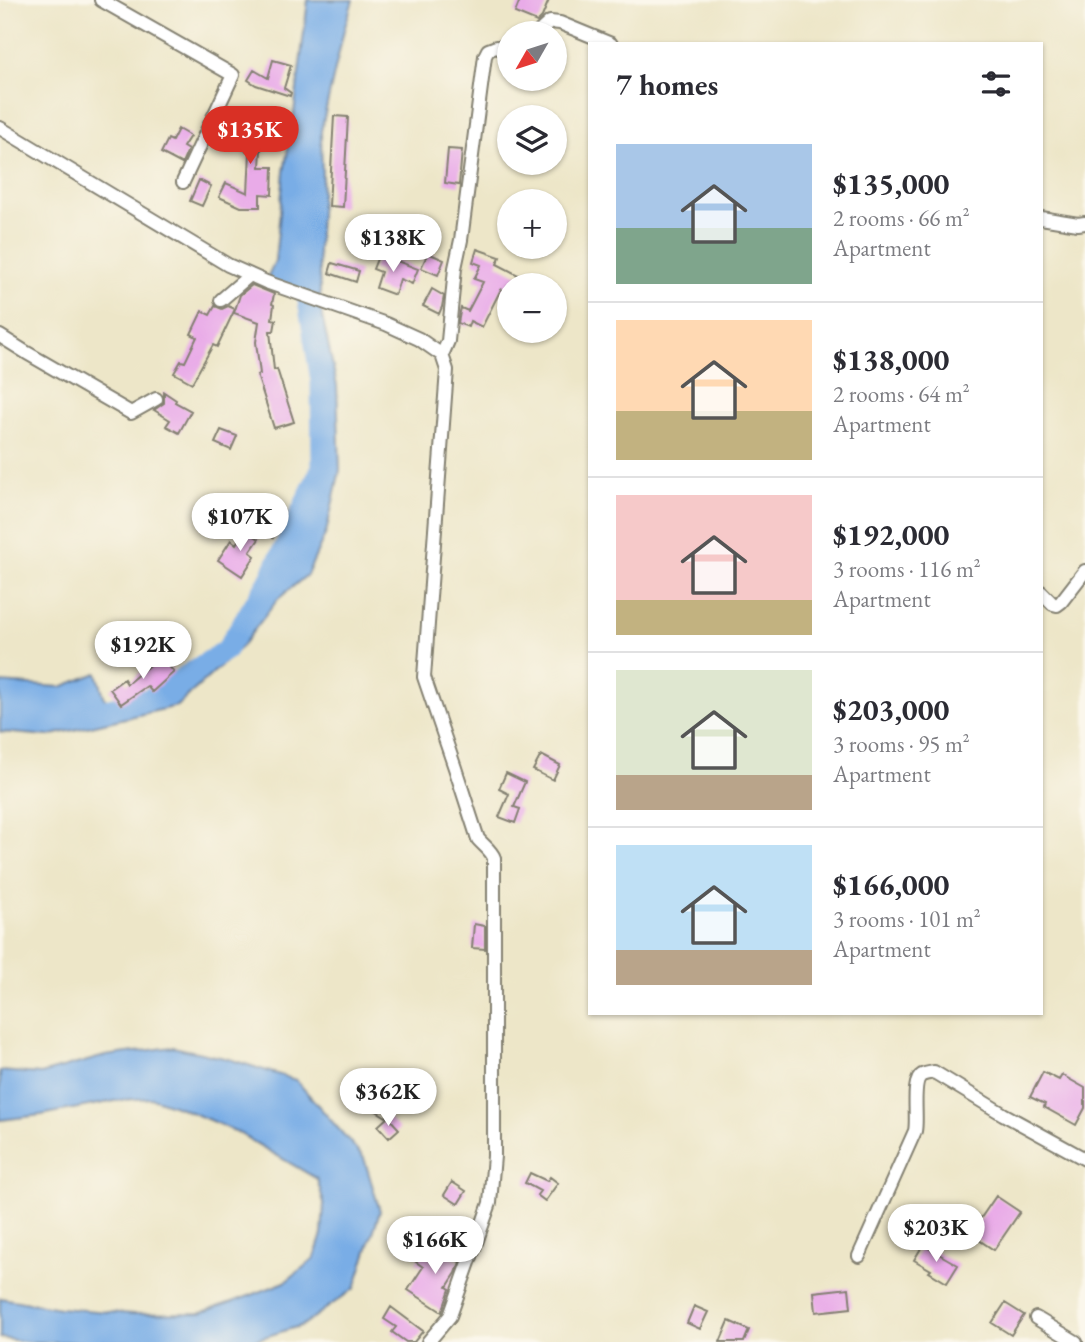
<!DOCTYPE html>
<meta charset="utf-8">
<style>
:root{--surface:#fff;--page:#f2f2f3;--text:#2b2b33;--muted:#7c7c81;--line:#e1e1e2;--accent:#d93025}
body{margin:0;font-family:"EB Garamond",serif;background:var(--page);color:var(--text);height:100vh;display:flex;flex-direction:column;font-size:26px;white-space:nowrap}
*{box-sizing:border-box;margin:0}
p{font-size:23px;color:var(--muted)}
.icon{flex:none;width:38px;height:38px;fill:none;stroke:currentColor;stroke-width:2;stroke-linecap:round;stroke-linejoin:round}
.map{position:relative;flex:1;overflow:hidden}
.side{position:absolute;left:588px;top:42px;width:455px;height:973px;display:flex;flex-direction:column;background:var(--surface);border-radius:0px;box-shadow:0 2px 5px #0004}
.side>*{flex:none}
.needle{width:46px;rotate:231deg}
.fabs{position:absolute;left:497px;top:21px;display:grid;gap:14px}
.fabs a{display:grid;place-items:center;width:70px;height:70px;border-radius:50%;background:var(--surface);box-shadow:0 2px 5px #0004;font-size:35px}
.price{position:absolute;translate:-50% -60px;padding:0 16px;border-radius:24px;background:#fff;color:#222;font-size:23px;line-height:46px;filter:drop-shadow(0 2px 4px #0008)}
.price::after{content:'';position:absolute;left:50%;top:42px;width:21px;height:16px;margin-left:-10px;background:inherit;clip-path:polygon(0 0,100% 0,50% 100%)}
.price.active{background:var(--accent);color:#fff}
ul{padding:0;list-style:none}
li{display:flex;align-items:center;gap:21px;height:175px;padding:0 28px}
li+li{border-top:2px solid var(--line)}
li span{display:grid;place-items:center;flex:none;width:196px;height:140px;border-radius:0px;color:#555}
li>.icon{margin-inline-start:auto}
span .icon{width:84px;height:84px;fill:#fffc;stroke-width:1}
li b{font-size:30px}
h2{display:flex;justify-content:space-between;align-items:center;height:84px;padding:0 28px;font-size:30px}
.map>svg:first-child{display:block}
.water{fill:#79ade6;stroke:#4a6481;stroke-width:2}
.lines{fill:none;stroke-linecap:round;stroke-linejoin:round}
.river{stroke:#79ade6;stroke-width:21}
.building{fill:#e9abe8}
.minor-casing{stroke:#848172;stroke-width:16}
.minor{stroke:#fff;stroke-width:12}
</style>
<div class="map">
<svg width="1085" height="1342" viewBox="0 0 1085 1342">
<rect width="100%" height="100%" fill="#fbf7ec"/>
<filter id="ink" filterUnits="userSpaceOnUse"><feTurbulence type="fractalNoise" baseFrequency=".0143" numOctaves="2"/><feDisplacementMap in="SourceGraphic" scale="14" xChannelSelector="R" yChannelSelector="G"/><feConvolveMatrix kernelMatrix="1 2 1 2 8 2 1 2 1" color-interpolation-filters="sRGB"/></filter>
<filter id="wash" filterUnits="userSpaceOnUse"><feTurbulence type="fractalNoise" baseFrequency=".00686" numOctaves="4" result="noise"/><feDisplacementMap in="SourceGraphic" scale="28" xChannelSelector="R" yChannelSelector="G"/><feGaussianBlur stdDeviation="1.57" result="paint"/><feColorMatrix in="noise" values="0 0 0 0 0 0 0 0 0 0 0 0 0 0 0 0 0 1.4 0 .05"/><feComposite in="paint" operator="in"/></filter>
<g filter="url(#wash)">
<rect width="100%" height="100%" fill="#ede6c8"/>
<!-- water -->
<path class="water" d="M308 0H353L344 30 321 131 322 178 318 250 321 311 337 386 340 470 326 533 307 575 278 599 241 647 177 706 48 736 0 732V683L61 687 97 673 108 709 149 699 226 650 269 580 322 467 321 381 306 290 268 287V276L275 261 284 172 294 113Z
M173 1047 229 1059 296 1080 364 1158 380 1211 355 1288 303 1325 248 1342H28L0 1338V1298L60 1308 133 1314 200 1313 249 1296 285 1282 314 1259 322 1234 324 1203 317 1179 235 1131 181 1108 152 1098 120 1100 41 1115 0 1120V1071L41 1074 105 1056Z"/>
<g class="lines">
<!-- river -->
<path class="river" d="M82 716 149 699 226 650 269 580 322 467 321 381 304 276"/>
</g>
<g id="blocks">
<!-- building -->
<path class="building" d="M520 0H549L542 17 537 22 515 13Z
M273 60 291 65 284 88 291 93 290 96 256 85 248 80 254 70 268 78Z
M334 116 348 117 343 207 329 206Z
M235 119 269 132 261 150 260 167H273L272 195 260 194V207H241L219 197 226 183 248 193 250 152 226 143Z
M178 129 190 136 183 147 188 150 182 164 161 153 168 139 172 141Z
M448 149 462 150 459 185 445 183Z
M199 180 211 186 202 206 190 201Z
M477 249 500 257 497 264 524 278 520 285H509L505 291 501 289 482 327 470 321 468 327 458 323 460 312 461 308 468 311 483 282 474 279 481 265 473 262Z
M428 253 444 260 438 275 421 268Z
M379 254 418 269 412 284 400 279 395 295 376 288 381 272 373 269Z
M332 263 359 271 356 282 329 273Z
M252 285 274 294 272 304 274 305 272 319 276 320 274 331H270L274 370 277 369 294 422 274 428 257 375 260 374 256 342 259 322 234 313 240 295Z
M432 289 444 296 442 307 439 314 423 306Z
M215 306 222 309 228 306 235 309 217 347 213 345 192 383 174 373 181 361 185 362 197 337 191 334 202 311 210 315Z
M164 392 176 400 175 402 191 411 179 433 166 426 170 420 154 410 164 403Z
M221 430 237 436 231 450 215 443Z
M270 516 282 524 273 538 261 530Z
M245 530 259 539 250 552 255 556 242 576 218 560 231 540 236 544Z
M159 631 171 642 161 653 149 642Z
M160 656 174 672 152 692 147 686 121 704 110 689 124 679 127 684Z
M541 755 560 765 553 780 533 770Z
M506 773 525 782 514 807 520 809 515 823 499 817 509 794 499 789Z
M474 924 485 926V949L472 948Z
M1043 1072 1059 1080 1062 1075 1085 1088V1108L1076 1125 1044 1107 1045 1104 1030 1097Z
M386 1082 402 1092 386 1117 370 1107Z
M388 1117 399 1129 389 1138 378 1126Z
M530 1173 547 1181 550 1177 558 1183 545 1201 537 1195 540 1191 525 1183Z
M452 1182 466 1191 458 1204 444 1195Z
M996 1196 1020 1212 994 1250 970 1234Z
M429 1241 460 1262 456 1273 447 1287 450 1289 442 1312 408 1290 423 1267 416 1262Z
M923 1245 958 1265 947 1283 929 1272 931 1270 914 1260Z
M849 1288 851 1308 816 1312 814 1292Z
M1005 1303 1024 1315 1011 1335 992 1323Z
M694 1306 708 1312 700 1329 687 1323Z
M391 1307 423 1331 414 1342H406L392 1332 396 1327 384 1319Z
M729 1321 749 1330 744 1342H720Z"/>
</g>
</g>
<g filter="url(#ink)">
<use href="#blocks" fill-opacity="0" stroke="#848172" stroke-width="2"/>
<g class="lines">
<defs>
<path id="minor" d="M101 0 233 75 183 182
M538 33 550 22 560 23 611 44
M0 128 228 265 266 282 386 324 419 339 442 355 447 370 424 677 455 768 478 839C484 846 491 850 494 858V1156L490 1203 450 1316 428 1342
M1041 218 1078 224 1085 223
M221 300 250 275
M0 336 27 353 131 413 156 399
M442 355 448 341 455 268 461 240 485 56 488 50 496 47 509 51
M1041 592 1053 604 1057 605 1061 602 1085 571
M859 1256 915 1131C918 1118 911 1081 922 1075 926 1073 930 1073 934 1072L1003 1114 1085 1159
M1036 1318 1076 1342"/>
</defs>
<!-- minor casing -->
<use href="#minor" class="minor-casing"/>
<!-- minor -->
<use href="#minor" class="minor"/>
</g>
</g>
</svg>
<div class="fabs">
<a><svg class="needle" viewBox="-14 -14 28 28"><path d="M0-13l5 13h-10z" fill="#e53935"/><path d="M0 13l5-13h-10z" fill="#7c7c81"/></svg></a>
<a><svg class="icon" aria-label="layers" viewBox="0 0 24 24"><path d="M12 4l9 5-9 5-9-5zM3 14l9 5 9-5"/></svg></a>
<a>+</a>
<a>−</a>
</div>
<b class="price active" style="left:250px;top:166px">$135K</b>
<b class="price" style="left:393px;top:274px">$138K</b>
<b class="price" style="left:240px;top:553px">$107K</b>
<b class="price" style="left:143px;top:681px">$192K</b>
<b class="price" style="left:388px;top:1128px">$362K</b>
<b class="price" style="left:936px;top:1264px">$203K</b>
<b class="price" style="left:435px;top:1276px">$166K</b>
<section class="side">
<h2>7 homes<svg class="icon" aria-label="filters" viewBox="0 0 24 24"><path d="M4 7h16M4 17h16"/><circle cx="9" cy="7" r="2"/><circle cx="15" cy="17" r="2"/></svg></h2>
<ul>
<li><span style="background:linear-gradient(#a9c7e8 60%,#7fa58c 0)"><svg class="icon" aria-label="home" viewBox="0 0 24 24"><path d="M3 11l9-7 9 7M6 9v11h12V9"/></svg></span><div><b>$135,000</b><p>2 rooms · 66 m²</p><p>Apartment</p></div></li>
<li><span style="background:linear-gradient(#ffd9b3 65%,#c2b280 0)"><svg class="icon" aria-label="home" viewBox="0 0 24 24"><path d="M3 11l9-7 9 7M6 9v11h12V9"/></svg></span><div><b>$138,000</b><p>2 rooms · 64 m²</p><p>Apartment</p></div></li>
<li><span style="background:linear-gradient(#f6c9c9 75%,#c2b280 0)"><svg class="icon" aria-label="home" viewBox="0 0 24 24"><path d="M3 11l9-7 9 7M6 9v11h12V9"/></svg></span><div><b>$192,000</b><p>3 rooms · 116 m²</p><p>Apartment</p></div></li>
<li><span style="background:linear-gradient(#dfe7d0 75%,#b9a48a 0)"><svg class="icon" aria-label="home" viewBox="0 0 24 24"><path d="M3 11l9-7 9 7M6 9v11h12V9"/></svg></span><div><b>$203,000</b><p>3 rooms · 95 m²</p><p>Apartment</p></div></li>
<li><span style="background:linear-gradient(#bfe0f5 75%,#b9a48a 0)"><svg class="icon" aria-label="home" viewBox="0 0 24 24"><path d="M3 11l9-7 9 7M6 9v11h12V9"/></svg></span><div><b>$166,000</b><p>3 rooms · 101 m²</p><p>Apartment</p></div></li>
</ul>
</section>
</div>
